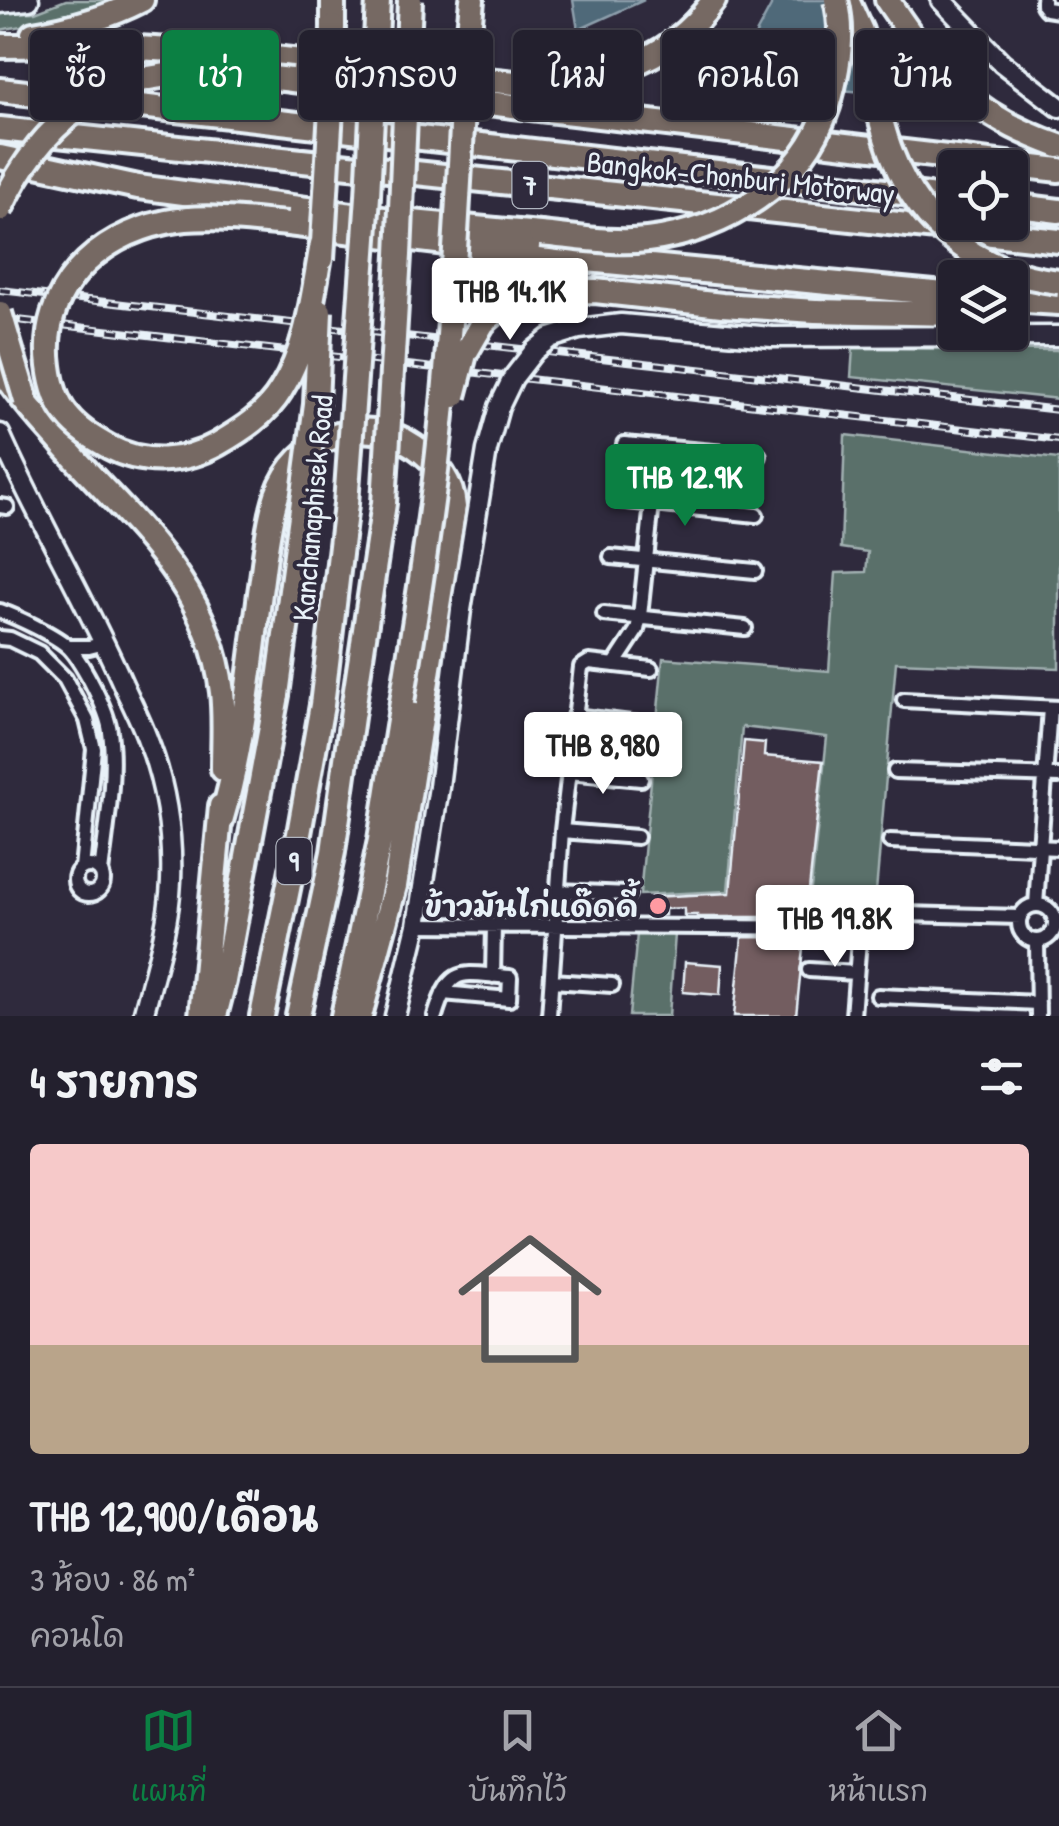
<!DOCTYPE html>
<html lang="th">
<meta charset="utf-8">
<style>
:root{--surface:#23202e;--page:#2b2836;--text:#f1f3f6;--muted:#a3a3aa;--line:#403e4a;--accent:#0b8043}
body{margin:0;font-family:"Patrick Hand","Playpen Sans Thai",sans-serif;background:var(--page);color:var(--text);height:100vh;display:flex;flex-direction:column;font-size:38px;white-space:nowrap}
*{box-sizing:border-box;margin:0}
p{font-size:32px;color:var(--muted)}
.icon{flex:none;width:55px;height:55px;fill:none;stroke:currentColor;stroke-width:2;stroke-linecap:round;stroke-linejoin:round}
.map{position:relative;height:1016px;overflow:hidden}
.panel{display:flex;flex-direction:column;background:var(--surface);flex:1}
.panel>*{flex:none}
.hud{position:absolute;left:30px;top:30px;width:1000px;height:90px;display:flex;gap:20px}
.controls{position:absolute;left:938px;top:150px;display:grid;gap:20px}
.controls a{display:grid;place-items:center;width:90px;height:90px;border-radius:10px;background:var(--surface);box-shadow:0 2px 8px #0004,0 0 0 2px var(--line);font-size:50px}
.price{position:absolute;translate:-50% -85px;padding:0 22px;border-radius:10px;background:#fff;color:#222;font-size:32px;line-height:65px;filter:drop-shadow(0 2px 5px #0008)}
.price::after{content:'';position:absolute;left:50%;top:60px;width:30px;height:22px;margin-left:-15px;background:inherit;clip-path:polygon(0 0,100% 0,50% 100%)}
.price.current{background:var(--accent);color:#fff}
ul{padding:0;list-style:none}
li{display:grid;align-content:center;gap:20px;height:530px;padding:0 30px}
li span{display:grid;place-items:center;height:310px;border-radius:10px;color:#555}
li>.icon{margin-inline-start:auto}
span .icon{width:180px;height:180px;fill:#fffc;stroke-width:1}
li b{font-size:42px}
h2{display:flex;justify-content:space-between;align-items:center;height:120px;padding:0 30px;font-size:42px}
.chip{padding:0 35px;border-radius:10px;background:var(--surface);box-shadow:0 2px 8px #0004,0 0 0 2px var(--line);font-size:35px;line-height:90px}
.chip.current{background:var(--accent);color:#fff}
.menu{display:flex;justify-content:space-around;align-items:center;height:140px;border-top:2px solid var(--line);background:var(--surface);font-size:28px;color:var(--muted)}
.menu a{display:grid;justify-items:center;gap:5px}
.menu .current{color:var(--accent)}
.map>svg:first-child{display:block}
.green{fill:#5a706a;stroke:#a1b0b1;stroke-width:2.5}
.water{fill:#506979;stroke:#8d9fac;stroke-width:2.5}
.building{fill:#735d61;stroke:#e8f1f8;stroke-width:2.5}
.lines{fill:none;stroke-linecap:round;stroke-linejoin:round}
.minor-casing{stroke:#e8f1f8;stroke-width:20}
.secondary-casing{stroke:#e8f1f8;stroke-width:25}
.motorway-casing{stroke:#e8f1f8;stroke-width:30}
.minor{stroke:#2f2a3d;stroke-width:12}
.secondary{stroke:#2f2a3d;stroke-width:18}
.motorway{stroke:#766964;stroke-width:22}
.rail-casing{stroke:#e8f1f8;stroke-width:8}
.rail{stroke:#2f2a3d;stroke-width:4;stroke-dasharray:11;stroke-linecap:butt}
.secondary-bridge-casing{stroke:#e8f1f8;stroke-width:25;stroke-linecap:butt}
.motorway-bridge-casing{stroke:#e8f1f8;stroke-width:30;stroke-linecap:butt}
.secondary-bridge{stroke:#2f2a3d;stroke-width:18}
.motorway-bridge{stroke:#766964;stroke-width:22}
.poi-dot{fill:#ff9aa2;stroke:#2f2a3d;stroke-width:4}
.labels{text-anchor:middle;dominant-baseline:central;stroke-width:8;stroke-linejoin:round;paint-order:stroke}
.shield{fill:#2f2a3d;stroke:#b0b5c0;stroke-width:2.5}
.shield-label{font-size:28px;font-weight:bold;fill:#e8f1f8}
.street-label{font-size:30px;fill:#e8f1f8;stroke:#2f2a3d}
.poi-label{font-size:30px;font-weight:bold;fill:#e8f1f8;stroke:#2f2a3d;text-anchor:end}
</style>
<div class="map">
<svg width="1059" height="1016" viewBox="0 0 1059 1016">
<rect width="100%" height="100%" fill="#2f2a3d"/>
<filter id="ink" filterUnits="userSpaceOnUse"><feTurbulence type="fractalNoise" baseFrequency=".01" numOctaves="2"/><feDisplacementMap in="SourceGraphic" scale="20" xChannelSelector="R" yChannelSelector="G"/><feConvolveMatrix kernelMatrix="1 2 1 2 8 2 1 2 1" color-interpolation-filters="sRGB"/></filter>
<g filter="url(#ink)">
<!-- green -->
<path class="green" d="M66 0H120L79 15 0 30V13L35 12Z
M853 348 1059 350V399L851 377Z
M845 435 1059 459V668L896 662 874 915 808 917 827 737 742 727 728 891 640 895 663 658 829 671 836 573 866 572 868 552 841 548Z
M637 934H675L669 1016H629Z"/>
<!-- water -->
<path class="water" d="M573 0H644L578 30Z
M771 0H826L874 73 862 92 811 87 810 44H799L793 86 752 80 742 60 771 6Z"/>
<!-- building -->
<path class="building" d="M744 741 765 743 764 756 823 761 806 917 787 914 790 888 771 886 768 917H697V915H684V908L665 909V915L652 916 651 897 730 893Z
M742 937 804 938 796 1016H734Z
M685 962 722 965 720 995 683 992Z"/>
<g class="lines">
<defs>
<path id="minor" d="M1043 0V5L1046 9 1059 11
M624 444 759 456
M618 500 756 515
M0 506 7 507
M611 557 755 571
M0 611C17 617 57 636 69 648 83 663 108 711 110 732 116 776 106 828 101 873
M604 614 745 628
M0 638 10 639 39 653 65 679 87 720 94 749 82 868
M68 647H89L105 643
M614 665 637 630 640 616 658 447
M904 700 1059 708
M574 716 647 725
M895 771 1059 776
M569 772 641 779
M562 831 637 837
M890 841 1059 848
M75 880a14 14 0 1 1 28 0a14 14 0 1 1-28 0Z
M558 891 628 894
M1036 905 1050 708
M1019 923a18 18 0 1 1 36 0a18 18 0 1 1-36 0Z
M417 925 849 928 871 926 904 914 1020 917
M1037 941 1038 1016
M809 970 856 973
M493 976 494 925
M552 981 612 985
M878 996 1038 1003
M435 1016C451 963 462 974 510 977L509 999 443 993
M549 1016 562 831 581 667 589 662 651 669
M853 1016 860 927"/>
<path id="secondary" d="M941 0 1002 63 1059 107
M0 3 29 0
M772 337 1059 336
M0 434C37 518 85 598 122 682 130 700 140 719 147 738 165 781 173 834 171 881 169 927 154 972 143 1016
M395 1016 417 925 439 787 461 610"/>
<path id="motorway" d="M847 0 861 31 866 51
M887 0C938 76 971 115 1059 146
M333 27V0
M33 34C71 28 107 18 142 0
M0 46 90 45 235 54 515 83C596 80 664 70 714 0
M465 73 472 0
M292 80 1059 170
M0 90 955 199
M0 129 1059 241
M0 157 138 187 391 220 540 234
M1010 205 1059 211
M288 224 587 260 955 295
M1010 300 1059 303
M815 311 955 314
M0 366C16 394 41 420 62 444 130 521 209 582 222 692 225 717 223 743 223 769
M221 821C243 747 250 669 260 593 265 561 267 526 277 495 296 439 364 411 414 446 436 461 452 481 454 507L395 886 360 1016
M201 1016 221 806
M215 1016 224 981 277 695
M262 1016 297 845 322 705
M298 1016 333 852 353 710
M343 1016 380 840 402 702"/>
</defs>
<!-- minor casing -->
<use href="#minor" class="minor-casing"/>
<!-- secondary casing -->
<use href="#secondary" class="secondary-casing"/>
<!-- motorway casing -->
<use href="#motorway" class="motorway-casing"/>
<!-- minor -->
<use href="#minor" class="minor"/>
<!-- secondary -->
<use href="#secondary" class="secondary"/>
<!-- motorway -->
<use href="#motorway" class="motorway"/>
<defs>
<path id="rail" d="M0 290 1059 410
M0 318 1059 440"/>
</defs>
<!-- rail casing -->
<use href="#rail" class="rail-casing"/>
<!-- rail -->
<use href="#rail" class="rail"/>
<defs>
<path id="secondary-bridge" d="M461 610 487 450 499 407 513 378 534 351 550 338 579 329 621 324 772 337"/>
<path id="motorway-bridge" d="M866 51C874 87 879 123 893 157 921 229 983 274 1059 282
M0 210C39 124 101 73 199 73 230 73 261 77 292 80
M288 224C248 221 206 214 166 222 96 236 39 291 49 366 51 382 56 402 67 415 78 429 93 438 109 447 143 465 184 463 218 444 242 430 266 415 281 390 308 348 313 293 322 244
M540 234C575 237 612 244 647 240 725 231 803 183 828 106 838 73 845 34 836 0
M322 259 331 109 333 27
M0 313 26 401
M454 396 465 354 483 323 506 303 533 292 595 291 722 305 815 311
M277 695 316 404 320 311
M402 702C415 619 429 536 438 453 452 327 458 200 465 73
M322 705 346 504 368 196 378 0
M353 710 384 503 399 255 410 0"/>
</defs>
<!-- secondary-bridge casing -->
<use href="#secondary-bridge" class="secondary-bridge-casing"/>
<!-- motorway-bridge casing -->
<use href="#motorway-bridge" class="motorway-bridge-casing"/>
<!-- secondary-bridge -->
<use href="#secondary-bridge" class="secondary-bridge"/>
<!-- motorway-bridge -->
<use href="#motorway-bridge" class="motorway-bridge"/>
</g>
</g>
<!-- markers -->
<circle class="poi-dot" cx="658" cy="906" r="10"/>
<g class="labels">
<!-- shield labels -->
<g class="shield">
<rect x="512.5" y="162" width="35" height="46" rx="8"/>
<rect x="276.5" y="838" width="35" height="46" rx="8"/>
</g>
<g class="shield-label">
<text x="530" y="185">7</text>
<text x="294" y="861">9</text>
</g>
<!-- street labels -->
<g class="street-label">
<text transform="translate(741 177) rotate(6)">Bangkok-Chonburi Motorway</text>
<text transform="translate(312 508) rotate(-85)">Kanchanaphisek Road</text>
</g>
<!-- poi labels -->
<g class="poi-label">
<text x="638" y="906">ข้าวมันไก่แด๊ดดี้</text>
</g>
</g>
</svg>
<div class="controls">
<a><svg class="icon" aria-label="locate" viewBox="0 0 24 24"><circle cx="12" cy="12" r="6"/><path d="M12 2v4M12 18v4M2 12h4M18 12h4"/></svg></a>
<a><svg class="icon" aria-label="layers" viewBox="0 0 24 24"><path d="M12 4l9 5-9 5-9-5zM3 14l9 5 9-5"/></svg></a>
</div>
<b class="price" style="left:510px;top:343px">THB 14.1K</b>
<b class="price current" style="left:685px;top:529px">THB 12.9K</b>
<b class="price" style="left:603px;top:797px">THB 8,980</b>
<b class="price" style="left:835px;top:970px">THB 19.8K</b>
<div class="hud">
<a class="chip">ซื้อ</a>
<a class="chip current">เช่า</a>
<a class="chip">ตัวกรอง</a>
<a class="chip">ใหม่</a>
<a class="chip">คอนโด</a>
<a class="chip">บ้าน</a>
</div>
</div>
<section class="panel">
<h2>4 รายการ<svg class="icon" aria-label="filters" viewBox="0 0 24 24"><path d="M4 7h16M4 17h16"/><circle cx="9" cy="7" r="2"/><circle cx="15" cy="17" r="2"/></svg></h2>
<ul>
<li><span style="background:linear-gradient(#f6c9c9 65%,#b9a48a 0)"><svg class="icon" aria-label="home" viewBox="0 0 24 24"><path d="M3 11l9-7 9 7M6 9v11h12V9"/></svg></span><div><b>THB 12,900/เดือน</b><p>3 ห้อง · 86 m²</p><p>คอนโด</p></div></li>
</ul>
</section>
<nav class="menu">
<a class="current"><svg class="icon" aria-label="map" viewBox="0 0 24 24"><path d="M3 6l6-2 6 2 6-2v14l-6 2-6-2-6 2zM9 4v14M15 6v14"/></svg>แผนที่</a>
<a><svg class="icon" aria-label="saved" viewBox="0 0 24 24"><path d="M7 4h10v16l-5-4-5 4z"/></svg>บันทึกไว้</a>
<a><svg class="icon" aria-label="home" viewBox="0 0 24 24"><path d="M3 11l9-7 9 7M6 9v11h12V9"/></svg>หน้าแรก</a>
</nav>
